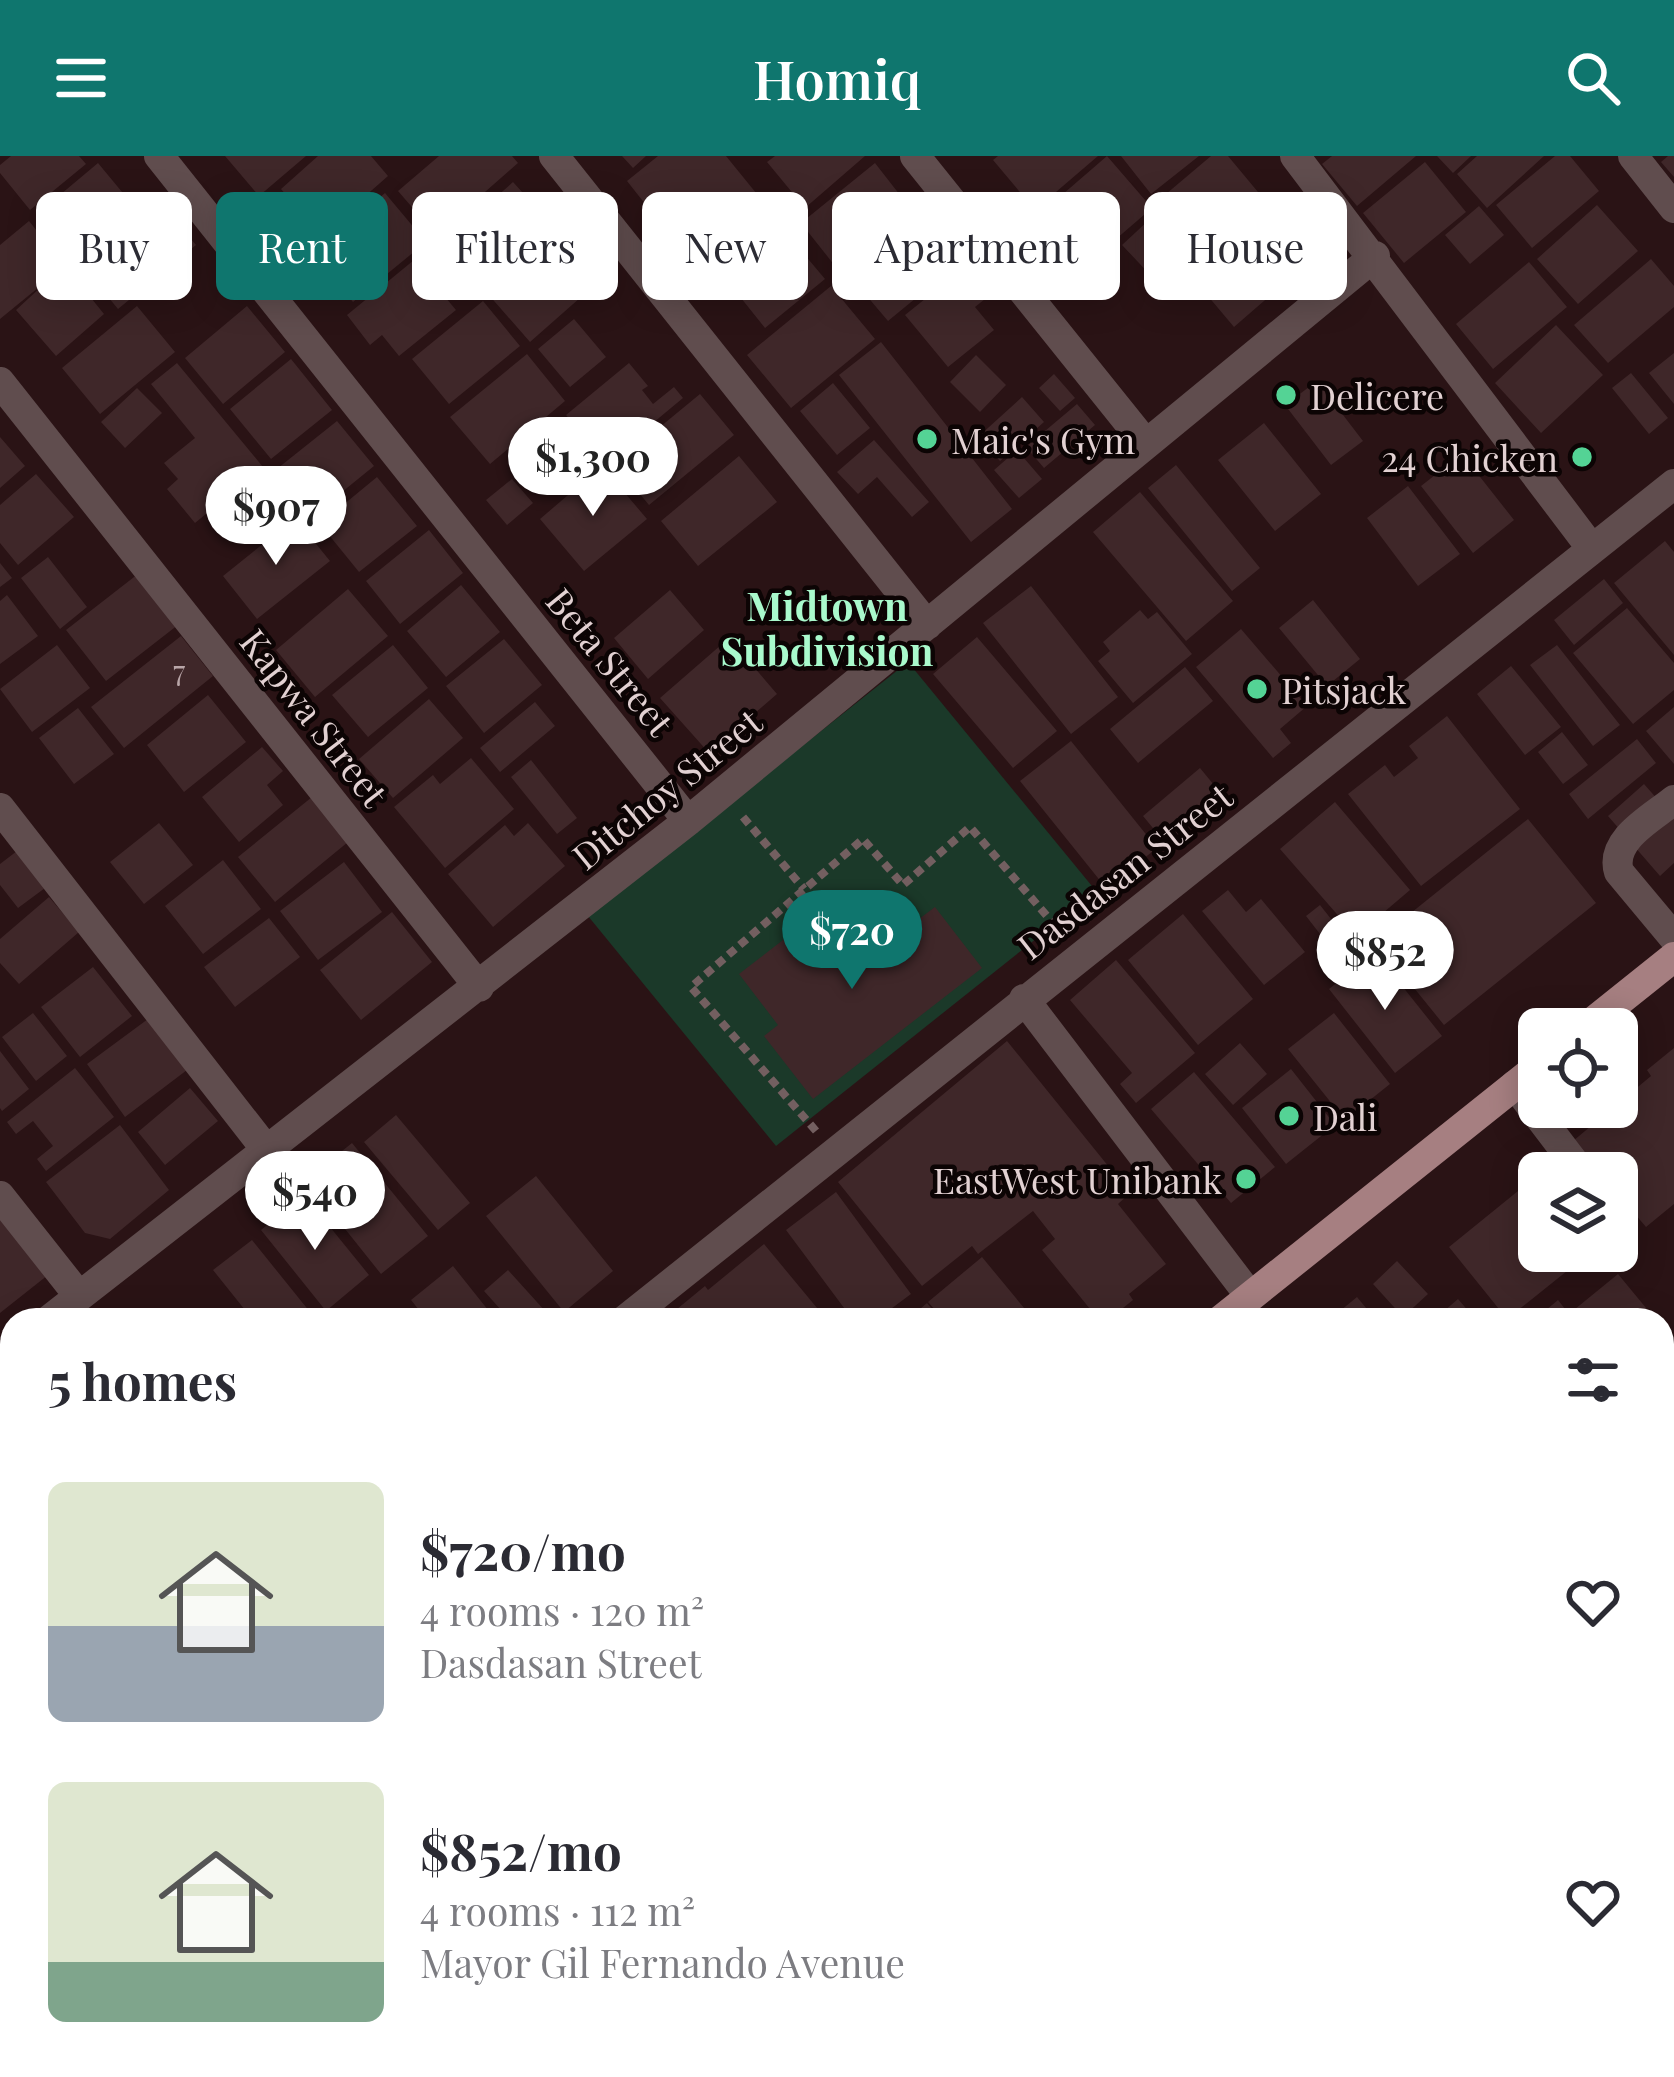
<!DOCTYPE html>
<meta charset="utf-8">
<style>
:root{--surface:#fff;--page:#f7f7f7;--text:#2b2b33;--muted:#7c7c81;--accent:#0f766e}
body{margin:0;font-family:"Playfair Display",serif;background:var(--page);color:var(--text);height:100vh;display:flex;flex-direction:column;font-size:45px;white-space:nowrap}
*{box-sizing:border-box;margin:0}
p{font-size:39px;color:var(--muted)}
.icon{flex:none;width:66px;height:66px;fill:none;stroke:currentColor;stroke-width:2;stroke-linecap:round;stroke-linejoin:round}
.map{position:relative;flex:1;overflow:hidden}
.details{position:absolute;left:0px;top:1152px;width:1674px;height:771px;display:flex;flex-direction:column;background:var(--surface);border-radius:36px 36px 0 0;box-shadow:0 6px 30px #0003}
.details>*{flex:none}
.top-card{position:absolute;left:36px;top:36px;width:1602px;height:108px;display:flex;gap:24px}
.fabs{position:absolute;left:1518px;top:852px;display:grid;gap:24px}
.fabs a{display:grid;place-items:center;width:120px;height:120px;border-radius:18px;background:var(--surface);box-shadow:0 6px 30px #0003;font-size:60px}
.price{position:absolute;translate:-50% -102px;padding:0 27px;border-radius:42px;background:#fff;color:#222;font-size:39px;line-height:78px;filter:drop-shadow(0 3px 6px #0008)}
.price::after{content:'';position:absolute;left:50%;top:72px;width:36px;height:27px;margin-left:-18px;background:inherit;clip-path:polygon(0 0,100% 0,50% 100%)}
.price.on{background:var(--accent);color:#fff}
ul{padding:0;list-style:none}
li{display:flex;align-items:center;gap:36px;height:300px;padding:0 48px}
li span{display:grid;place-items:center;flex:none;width:336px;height:240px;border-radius:18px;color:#555}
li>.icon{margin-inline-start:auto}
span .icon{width:144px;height:144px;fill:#fffc;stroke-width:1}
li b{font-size:51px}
h2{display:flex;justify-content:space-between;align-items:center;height:144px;padding:0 48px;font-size:51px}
.pill{padding:0 42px;border-radius:18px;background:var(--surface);box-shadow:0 6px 30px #0003;font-size:42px;line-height:108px}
.pill.on{background:var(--accent);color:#fff}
header{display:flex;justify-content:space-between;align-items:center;height:156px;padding:0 48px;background:var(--accent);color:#fff;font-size:54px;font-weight:600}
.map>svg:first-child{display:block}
.green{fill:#1b3929}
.building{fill:#3f2729}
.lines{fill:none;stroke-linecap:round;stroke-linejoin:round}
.path{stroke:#735f60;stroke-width:8;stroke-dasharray:9 6;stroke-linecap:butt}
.minor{stroke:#604d4e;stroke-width:30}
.major{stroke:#a67f81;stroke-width:30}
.rail{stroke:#998687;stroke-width:9;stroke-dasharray:15 15;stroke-linecap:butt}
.poi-dot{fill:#54d395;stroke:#0c0404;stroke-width:4.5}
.labels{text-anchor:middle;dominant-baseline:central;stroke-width:9;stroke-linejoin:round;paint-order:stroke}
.number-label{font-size:30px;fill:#b9a6a8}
.poi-label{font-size:36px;fill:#e2d1d2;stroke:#0c0404;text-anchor:start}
.street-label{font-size:36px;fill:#e2d1d2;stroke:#0c0404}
.neighbourhood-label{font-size:39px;font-weight:bold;fill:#a9f9cc;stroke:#0c0404}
</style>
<header><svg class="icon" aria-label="menu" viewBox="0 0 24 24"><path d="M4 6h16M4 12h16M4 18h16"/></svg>Homiq<svg class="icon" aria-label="search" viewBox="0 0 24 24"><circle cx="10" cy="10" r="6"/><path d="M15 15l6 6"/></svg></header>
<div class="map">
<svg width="1674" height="1921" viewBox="0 0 1674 1921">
<rect width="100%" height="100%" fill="#2a1315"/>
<!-- green -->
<path class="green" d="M908 506 1096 735 776 990 588 760Z"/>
<!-- building -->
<path class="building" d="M11 0H79L86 8 30 54 0 17V9Z
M225 0H306L259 40Z
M318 0H371L388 20 321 79 281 33Z
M439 0H512L518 7 436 79 398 35Z
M622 0H646L633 12Z
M658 0H726L783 70 709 129 627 25Z
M775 0H865L805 52 767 6Z
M998 0H1098L1035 54 993 4Z
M1107 0 1152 52 1086 109 1066 86 1055 95 1036 74 1047 64 1041 57Z
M1121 0H1199L1151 38Z
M1211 0H1228L1263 42 1194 99 1153 49Z
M1332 0H1416L1357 50 1322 8Z
M1437 0H1471L1453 17Z
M1477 0H1544L1487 52 1457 18Z
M1555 0H1570L1599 35 1532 92 1496 49Z
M1668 0H1674V21L1661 6Z
M1425 6 1466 56 1404 107 1363 57Z
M98 7 137 54 113 74 106 66 85 84 91 92 76 106 36 59Z
M875 7 914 57 839 115 801 67Z
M513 26 552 69 483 132 443 88Z
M385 37 426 86 353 146 313 97Z
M158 43 196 89 118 153 81 108Z
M1597 49 1638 95 1578 148 1537 103Z
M1261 50 1309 106 1234 171 1186 114Z
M1479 50 1504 79 1470 108 1445 79Z
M917 63 955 110 888 165 849 119Z
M1150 63 1183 98 1155 124 1122 89Z
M29 65 104 158 56 200 16 154 55 118 0 163V89Z
M564 72 606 119 530 186 488 138Z
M788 79 825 123 765 172 729 127Z
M1651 103 1674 130V151L1608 207 1574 169Z
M414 104 456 154 399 200 382 179 370 189 347 159Z
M971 106 995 135 975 151 994 174 948 211 905 159Z
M1529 106 1567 151 1493 213 1456 168Z
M831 130 875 183 791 252 747 199Z
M483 145 520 190 449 248 412 203Z
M137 150 175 196 100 258 62 212Z
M247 150 285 196 223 248 185 202Z
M574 163 606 201 570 231 538 193Z
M1556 169 1603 219 1541 277 1495 227Z
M881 186 1012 353 971 386 839 219Z
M1674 197V248L1649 217Z
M527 198 565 245 490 308 450 261Z
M976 199 1006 229 980 256 950 226Z
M291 203 332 254 271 303 230 253Z
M177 207 263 311 195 367 167 333 178 323 164 307 195 282 151 228Z
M629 207 648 230 642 234 653 248 674 231 683 242 606 306 566 259Z
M1631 217 1668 262 1649 278 1612 232Z
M1054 218 1075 242 1060 255 1039 232Z
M1317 225 1363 285 1331 309 1285 249Z
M833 227 870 272 837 299 800 255Z
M137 232 162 257 125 292 101 266Z
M700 238 734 279 649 349 615 308Z
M1022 241 1044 266 1000 305 978 281Z
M1077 248 1095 269 1044 312 1026 291Z
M337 265 374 310 315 358 278 312Z
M1264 267 1321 338 1275 375 1218 304Z
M0 281 25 310 0 332Z
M874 284 929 346 912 361 877 321 858 338 837 316Z
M1017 294 1042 323 1019 342 994 314Z
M1462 298 1514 364 1473 397 1421 330Z
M739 300 777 346 698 410 661 365Z
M1176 309 1260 412 1232 435 1148 332Z
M602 310 647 363 584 415 540 363Z
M36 318 74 361 18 409 0 387V349Z
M377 321 417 370 359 416 320 368Z
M512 323 533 347 507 369 486 344Z
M1408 330 1460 398 1418 430 1367 362Z
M1140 336 1233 445 1186 485 1093 376Z
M295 362 330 405 257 463 223 420Z
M429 374 463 417 400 468 366 425Z
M1665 385 1674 396V499L1614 427Z
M48 401 87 451 60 473 21 422Z
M0 407 12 422 0 431Z
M143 414 183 465 106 525 66 474Z
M1604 423 1623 447 1574 489 1554 464Z
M461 429 500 476 446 521 407 475Z
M1031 430 1118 541 1071 578 983 467Z
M348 433 388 480 315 541 276 494Z
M670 434 704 474 648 523 614 482Z
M7 439 38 480 0 508V445Z
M1313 444 1360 503 1327 530 1279 472Z
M1627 452 1674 507V534L1633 568 1573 497Z
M1140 454 1148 463 1157 456 1192 498 1133 547 1098 505 1110 495 1103 486Z
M1241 473 1307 550 1280 573 1291 587 1273 602 1196 511Z
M181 480 213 520 124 592 91 551Z
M977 481 1057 575 1013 612 933 518Z
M729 482 777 538 709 597 660 542Z
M504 483 542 529 484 577 446 530Z
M57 489 90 532 32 576 0 533Z
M393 489 428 532 368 581 332 539Z
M1557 489 1620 569 1593 590 1530 509Z
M1511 510 1561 571 1525 599 1477 538Z
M1185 511 1213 545 1138 607 1110 573Z
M208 539 246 586 184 636 147 589Z
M429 543 463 582 393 642 359 603Z
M535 546 555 570 500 616 480 592Z
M1674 551V608L1646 575Z
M78 552 114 598 74 628 39 582Z
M1447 560 1520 653 1421 730 1348 638 1385 609 1394 621 1418 602 1409 590Z
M1562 576 1588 609 1563 628 1538 596Z
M1637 583 1656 607 1588 663 1569 638Z
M1071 585 1157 692 1106 732 1020 625Z
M262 591 283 615 267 629 283 649 239 686 202 641Z
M471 602 514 653 445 712 394 651 433 619 440 628Z
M531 604 577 662 557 678 511 621Z
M1200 612 1223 640 1166 688 1143 660Z
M1644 628 1674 662V707L1660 720 1608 660Z
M312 641 348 686 275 746 238 701Z
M1335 646 1410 734 1356 780 1280 693Z
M1528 663 1596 747 1444 869 1376 785Z
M159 667 193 709 144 748 110 706Z
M528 667 565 710 493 771 448 718 505 669 514 680Z
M17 695 45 732 18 752 0 729V708Z
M223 704 261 753 203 798 165 750Z
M344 706 382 756 318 804 280 755Z
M1228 734 1246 756 1261 743 1305 796 1264 829 1202 755Z
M49 741 79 776 19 828 0 807V783Z
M1320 749 1358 797 1344 809 1306 760Z
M827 750 867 802 935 751 982 812 813 943 764 880 778 869 739 818Z
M392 756 432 806 361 864 320 814Z
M1183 758 1253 843 1198 889 1128 804Z
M269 762 300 801 235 851 204 811Z
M1375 796 1442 880 1395 917 1329 833Z
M1116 804 1195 897 1136 947 1120 928 1132 917 1070 844Z
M93 811 132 860 80 901 41 851Z
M33 857 67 900 36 925 2 881Z
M1334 857 1390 928 1345 964 1288 893Z
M148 863 187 914 125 961 87 908Z
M1007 885 1130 1037 1118 1048 1166 1108 1129 1138 1133 1144 1108 1164H1099L1042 1094 1055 1083 1033 1055 978 1098 972 1090 922 1130 838 1026Z
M1240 887 1267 918 1233 949 1205 918Z
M1674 892V1048L1646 1071 1617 1037V1017H1600L1573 985 1651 920 1647 914Z
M0 895 29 933 2 955 0 952Z
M75 912 114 961 46 1015 37 1003 53 990 33 965 16 978 7 966Z
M1291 913 1335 969 1286 1008 1242 952Z
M1194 916 1275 1011 1231 1047 1151 953Z
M190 932 218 965 165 1009 138 976Z
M396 959 470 1047 438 1074 364 986Z
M120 969 169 1034 110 1083 85 1077 46 1026Z
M352 987 428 1080 381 1118 306 1024Z
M1539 1018V1095H1592L1507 1163 1449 1091Z
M536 1020 613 1115 564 1156 486 1060Z
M836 1036 911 1138 876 1164H853L786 1074Z
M304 1039 369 1119 326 1155 261 1074Z
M0 1059 48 1119 0 1157Z
M252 1084 310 1156 300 1164H253L213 1114Z
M764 1088 827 1164H649L665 1151 671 1158 705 1130 708 1134Z
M982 1101 1034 1164H944L928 1146Z
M1397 1105 1428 1138 1403 1161 1373 1128Z
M453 1110 496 1164H427L411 1144Z
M508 1114 546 1156 537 1164H510L484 1135Z
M1618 1118 1656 1164H1534L1558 1144 1569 1158Z
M1357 1141 1376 1164H1329Z
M1458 1143 1476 1164H1439L1437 1161Z
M927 1147 941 1164H907Z
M1662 1171 1674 1186V1239L1662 1249Z
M1662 1331 1674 1346V1388L1662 1373Z
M1662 1401 1674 1416V1513L1669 1517 1662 1509Z
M0 1409 12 1416V1556L0 1575Z
M1666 1520 1674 1530V1561L1662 1572Z
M1674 1569V1621L1662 1607V1578Z
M1662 1618 1674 1632V1663L1662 1673Z
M0 1741 12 1755V1911H98L86 1921H0Z
M1674 1792V1919L1662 1906V1803Z
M1071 1911H1165L1152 1921H1079Z
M1536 1911H1623L1632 1921H1546Z"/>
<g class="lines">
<!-- path -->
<path class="path" d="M743 661 804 733
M816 975 691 831 863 683 903 729 970 671 1060 775
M0 1364 12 1372
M0 1662 12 1670"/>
<!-- minor -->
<path class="minor" d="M159 0 688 665
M554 0 927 469
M915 0 1146 288
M1295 0 1592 393
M1633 0 1674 52
M0 226 479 831
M1674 644C1652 662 1609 684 1619 716L1674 782
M0 652 268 996
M1024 843 1250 1140
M1515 929 1582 1017
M0 1040 79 1140
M1617 1061 1620 1064
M49 1164 688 665 1375 100
M625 1164 1674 328
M0 1204 12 1194
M1662 1277 1674 1267
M1662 1731 1674 1721
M1290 1911 1298 1921
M869 1921 882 1911
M1218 1921 1225 1911
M1433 1921 1445 1911"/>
<!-- major -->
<path class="major" d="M1584 873 1674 801
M1221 1164 1539 910
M0 1449 12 1457
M0 1590 12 1597
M505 1911 521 1921
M724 1911 740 1921
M224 1921 237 1911
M332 1921 344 1911"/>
<!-- rail -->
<path class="rail" d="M0 1478 12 1486
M0 1522 12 1529
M599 1911 614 1921
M661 1911 676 1921"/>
</g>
<!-- markers -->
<g class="poi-dot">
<circle cx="1286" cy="239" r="12"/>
<circle cx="927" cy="283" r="12"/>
<circle cx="1582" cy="301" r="12"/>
<circle cx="1257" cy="533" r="12"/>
<circle cx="1289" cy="960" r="12"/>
<circle cx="1246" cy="1023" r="12"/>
</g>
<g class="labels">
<!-- number labels -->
<g class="number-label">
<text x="179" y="514">7</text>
</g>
<!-- poi labels -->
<g class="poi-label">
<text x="1310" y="239">Delicere</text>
<text x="951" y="283">Maic's Gym</text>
<text x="1558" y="301" text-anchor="end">24 Chicken</text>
<text x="1281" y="533">Pitsjack</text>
<text x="1313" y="960">Dali</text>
<text x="1222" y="1023" text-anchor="end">EastWest Unibank</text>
</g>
<!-- street labels -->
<g class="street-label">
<text transform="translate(611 505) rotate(51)">Beta Street</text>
<text transform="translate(315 561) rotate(52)">Kapwa Street</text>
<text transform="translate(666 632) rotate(-39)">Ditchoy Street</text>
<text transform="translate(1124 714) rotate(-38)">Dasdasan Street</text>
</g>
<!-- neighbourhood labels -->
<g class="neighbourhood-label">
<text x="827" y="449">Midtown<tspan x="827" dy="45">Subdivision</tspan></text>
</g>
</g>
</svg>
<div class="fabs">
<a><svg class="icon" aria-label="locate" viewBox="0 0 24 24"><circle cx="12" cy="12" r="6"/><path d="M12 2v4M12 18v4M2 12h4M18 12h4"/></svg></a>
<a><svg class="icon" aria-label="layers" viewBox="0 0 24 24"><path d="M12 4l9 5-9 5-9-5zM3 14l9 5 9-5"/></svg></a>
</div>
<b class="price" style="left:593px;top:363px">$1,300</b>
<b class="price" style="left:276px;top:412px">$907</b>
<b class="price on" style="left:852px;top:836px">$720</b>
<b class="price" style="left:1385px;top:857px">$852</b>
<b class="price" style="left:315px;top:1097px">$540</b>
<div class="top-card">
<a class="pill">Buy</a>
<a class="pill on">Rent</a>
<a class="pill">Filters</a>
<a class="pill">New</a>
<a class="pill">Apartment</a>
<a class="pill">House</a>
</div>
<section class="details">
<h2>5 homes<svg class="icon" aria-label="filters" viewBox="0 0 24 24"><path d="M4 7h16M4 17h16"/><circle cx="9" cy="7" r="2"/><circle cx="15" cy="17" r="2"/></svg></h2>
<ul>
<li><span style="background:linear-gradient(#dfe7d0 60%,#9aa5b1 0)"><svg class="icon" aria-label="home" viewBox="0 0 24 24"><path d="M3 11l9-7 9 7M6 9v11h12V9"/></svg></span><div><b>$720/mo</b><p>4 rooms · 120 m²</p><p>Dasdasan Street</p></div><svg class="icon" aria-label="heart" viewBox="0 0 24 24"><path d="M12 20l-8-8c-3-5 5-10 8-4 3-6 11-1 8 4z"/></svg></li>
<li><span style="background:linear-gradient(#dfe7d0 75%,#7fa58c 0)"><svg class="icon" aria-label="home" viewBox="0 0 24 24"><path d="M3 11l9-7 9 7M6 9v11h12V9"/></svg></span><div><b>$852/mo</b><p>4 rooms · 112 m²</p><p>Mayor Gil Fernando Avenue</p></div><svg class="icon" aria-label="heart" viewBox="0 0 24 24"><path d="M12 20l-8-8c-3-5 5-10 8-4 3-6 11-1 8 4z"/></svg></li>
</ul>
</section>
</div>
